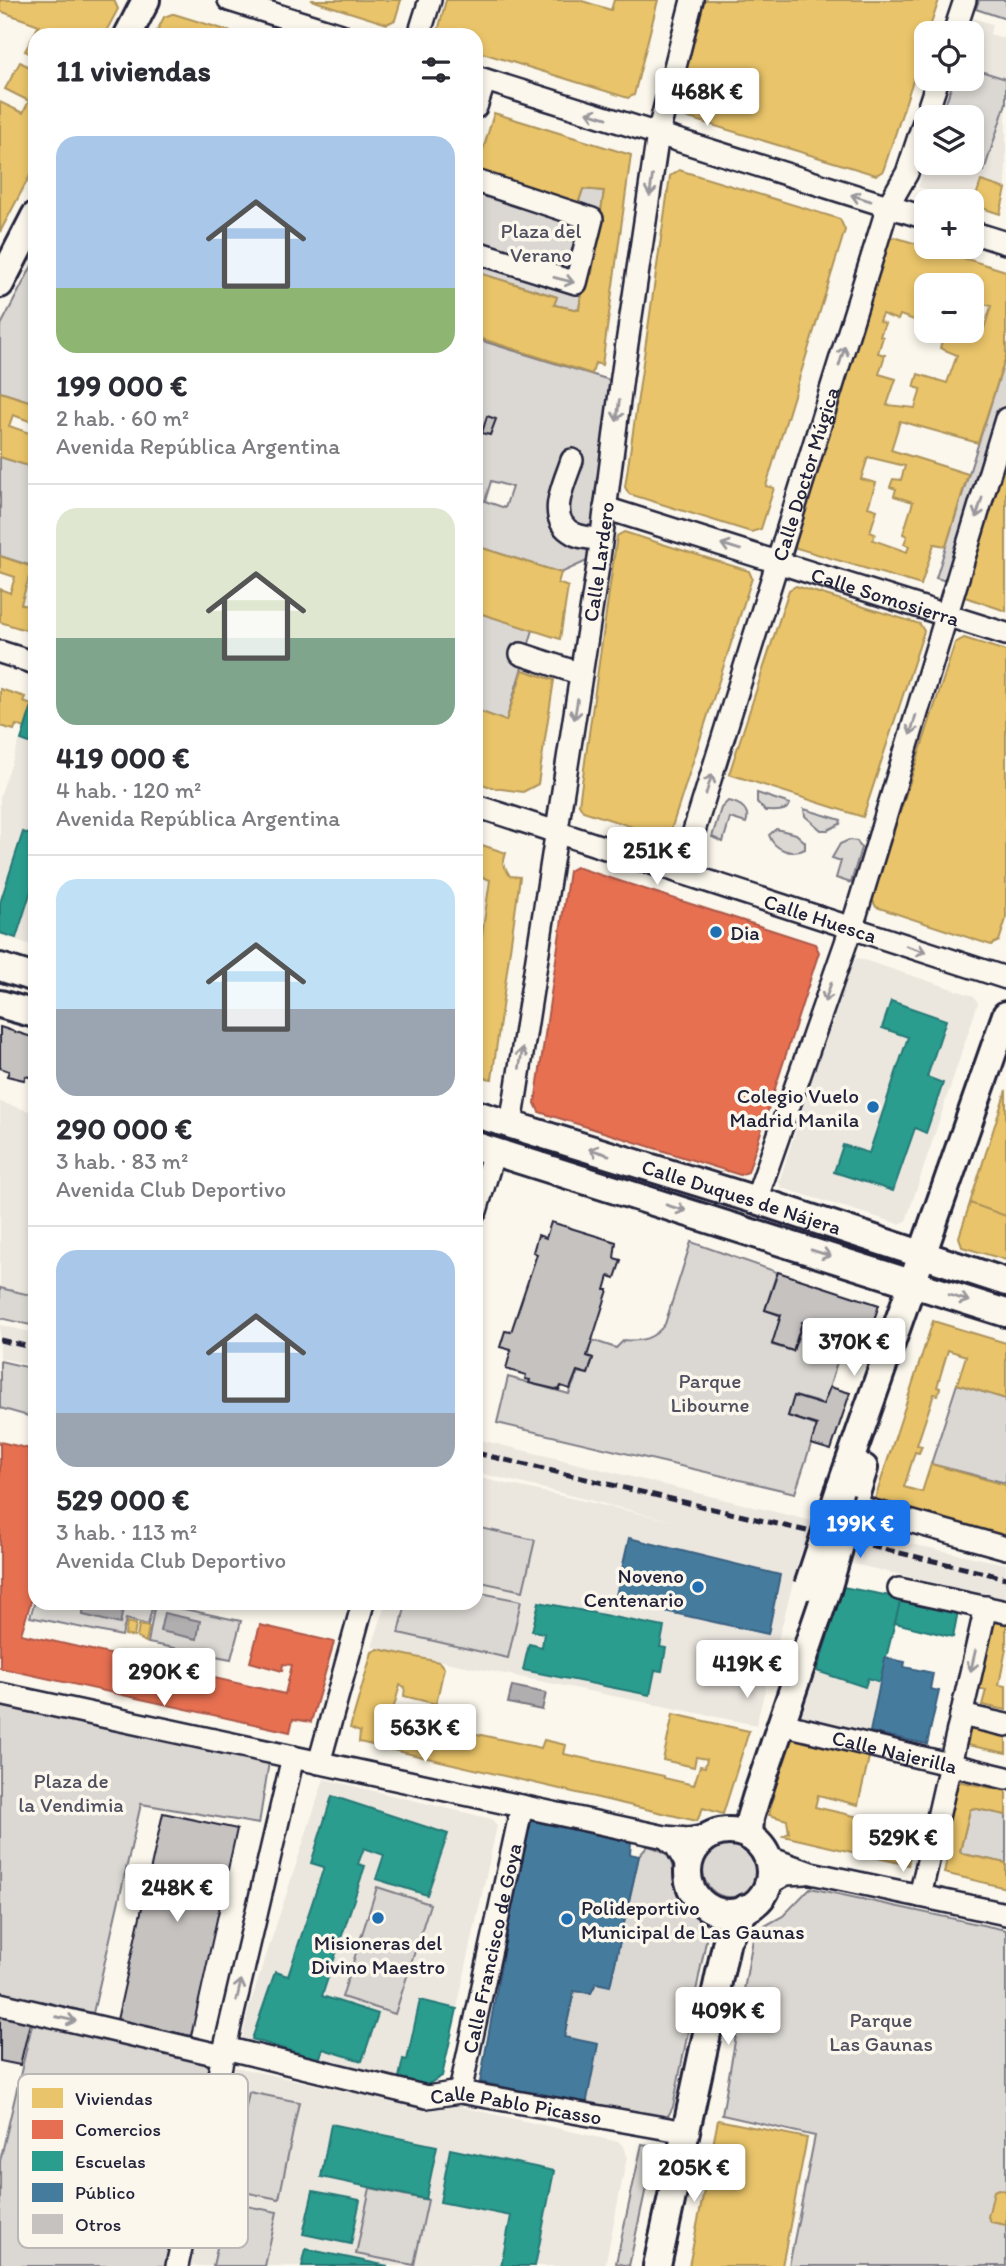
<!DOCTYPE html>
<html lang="es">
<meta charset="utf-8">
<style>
:root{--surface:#fff;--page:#f2f2f3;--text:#2b2b33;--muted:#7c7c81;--line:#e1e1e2;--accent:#1a73e8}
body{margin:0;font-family:Itim,sans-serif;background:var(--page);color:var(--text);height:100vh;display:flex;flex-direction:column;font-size:26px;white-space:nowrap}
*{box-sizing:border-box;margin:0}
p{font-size:23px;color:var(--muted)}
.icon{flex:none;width:38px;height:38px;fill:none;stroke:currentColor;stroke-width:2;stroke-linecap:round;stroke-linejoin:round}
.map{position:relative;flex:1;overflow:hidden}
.panel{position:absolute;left:28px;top:28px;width:455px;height:1582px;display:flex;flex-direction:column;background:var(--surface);border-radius:21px;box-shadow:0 4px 10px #0003}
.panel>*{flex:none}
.buttons{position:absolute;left:914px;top:21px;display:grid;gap:14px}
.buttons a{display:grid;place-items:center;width:70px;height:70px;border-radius:14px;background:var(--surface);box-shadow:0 4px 10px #0003;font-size:35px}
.price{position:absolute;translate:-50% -60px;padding:0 16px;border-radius:7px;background:#fff;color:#222;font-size:23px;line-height:46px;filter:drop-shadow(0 2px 4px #0008)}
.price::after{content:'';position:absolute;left:50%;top:42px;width:21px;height:16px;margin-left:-10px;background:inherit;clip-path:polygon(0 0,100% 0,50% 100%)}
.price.selected{background:var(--accent);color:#fff}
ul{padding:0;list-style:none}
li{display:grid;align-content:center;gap:14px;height:371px;padding:0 28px}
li+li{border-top:2px solid var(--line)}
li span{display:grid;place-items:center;height:217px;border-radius:21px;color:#555}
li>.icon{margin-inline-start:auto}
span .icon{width:126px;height:126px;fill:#fffc;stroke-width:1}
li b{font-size:30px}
h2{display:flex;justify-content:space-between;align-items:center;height:84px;padding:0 28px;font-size:30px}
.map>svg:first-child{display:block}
.built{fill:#ebe7df}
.green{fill:#dbd8d3;stroke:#7e7d87;stroke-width:2;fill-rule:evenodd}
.water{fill:#b1aeb0;stroke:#787681;stroke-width:2}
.homes{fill:#e9c46a;stroke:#ad935c;stroke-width:2;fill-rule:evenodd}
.shops{fill:#e76f51;stroke:#ac584a;stroke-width:2}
.schools{fill:#2a9d8f;stroke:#287876;stroke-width:2}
.public{fill:#457b9d;stroke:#3a6080;stroke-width:2}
.building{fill:#c6c2c0;stroke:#22223b;stroke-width:2}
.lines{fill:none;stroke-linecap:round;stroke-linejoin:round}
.minor-casing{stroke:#22223b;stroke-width:26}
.major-casing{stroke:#22223b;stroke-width:32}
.minor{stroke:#fbf7ec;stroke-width:21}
.major{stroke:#fbf7ec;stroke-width:26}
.rail{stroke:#22223b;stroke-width:5;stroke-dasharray:10 5;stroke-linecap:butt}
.major-bridge-casing{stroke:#22223b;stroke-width:32;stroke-linecap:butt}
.major-bridge{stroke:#fbf7ec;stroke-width:26}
.oneway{stroke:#99979c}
.poi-dot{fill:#1f6fb2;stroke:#fbf7ec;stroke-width:2.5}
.labels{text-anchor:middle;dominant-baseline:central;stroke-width:7;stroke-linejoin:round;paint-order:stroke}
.park-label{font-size:21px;fill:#505061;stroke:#fbf7ec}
.street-label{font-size:21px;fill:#22223b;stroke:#fbf7ec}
.poi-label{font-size:21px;fill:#22223b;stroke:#fbf7ec;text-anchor:start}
.key{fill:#fbf7ec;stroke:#bab7b7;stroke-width:2}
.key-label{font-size:19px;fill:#22223b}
</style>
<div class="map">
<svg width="1006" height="2266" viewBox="0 0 1006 2266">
<rect width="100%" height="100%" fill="#fbf7ec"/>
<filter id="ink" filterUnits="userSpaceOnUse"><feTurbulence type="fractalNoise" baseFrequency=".0143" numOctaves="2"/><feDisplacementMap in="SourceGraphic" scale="14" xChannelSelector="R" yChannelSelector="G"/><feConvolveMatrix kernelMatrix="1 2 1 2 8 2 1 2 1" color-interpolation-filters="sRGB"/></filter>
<g filter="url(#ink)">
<!-- built -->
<path class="built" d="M973 18 992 24 990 34 1006 39V79L971 68V33H968Z
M1006 103V189L981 181 973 205 971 201H962L918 187 926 163H959L984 171Z
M34 700H35V946L0 935V796Z
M858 958 974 996 978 1003 906 1221 899 1224 782 1188 779 1182 850 962Z
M0 1102 35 1113V1296L0 1288Z
M0 1325 35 1333V1366L0 1358Z
M476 1439 878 1537 1006 1564V1599L801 1552 756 1725 372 1647 386 1603H476V1477L673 1521 476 1472Z
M843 1587 901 1598 869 1732 801 1718Z
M324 1779 492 1819 497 1826 442 2076 423 2087 248 2048 242 2039 248 2011Z
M235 2067 427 2109 439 2102 619 2142 625 2148 627 2157 605 2266H190Z"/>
<!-- green -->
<path class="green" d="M979 0H1006V19L976 9Z
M971 68 1006 79V103L984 171 959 163H971V117H941L954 79H971Z
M476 173 578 204 583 189 604 191 592 274H584L579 310 554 305 557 297 476 272Z
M35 260V403L0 392V327Z
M476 339 613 381 589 560 561 573 476 546V486H478L483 473 476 470ZM491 481 512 487 505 508 485 501Z
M1006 356V446L961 585 936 578Z
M0 457 35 468V567L0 556Z
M476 612 533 630 506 721 476 710Z
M757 793 790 804C787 813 773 811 765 811L757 802Z
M728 801C740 803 751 810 746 823L730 818 723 842 712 837 721 808Z
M804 809 841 820 840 824 828 830H821L805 816Z
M776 829 796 834 805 842V849C792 856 774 850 769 835Z
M849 840 857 841 861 848 851 883 836 878 841 861 832 858 840 844Z
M691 1242 777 1272 765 1310 781 1316 772 1345 793 1351 803 1323 845 1337 824 1404 795 1396 788 1416 817 1426 795 1493 497 1423 508 1377 569 1394 578 1372 588 1374 593 1358 587 1356 592 1340 616 1348 624 1340C641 1342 654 1339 665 1324Z
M0 1288 35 1296V1326L0 1318Z
M0 1361 35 1369V1418L0 1408Z
M957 1384 1006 1399V1483L931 1464Z
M476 1527 535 1540 523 1591 476 1581Z
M476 1592 521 1601 508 1658 399 1633 406 1603H476Z
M35 1601V1603H153L148 1625 126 1619 122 1636 30 1617Z
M155 1603 241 1621 231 1659 148 1643Z
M0 1704 269 1762 259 1824 141 1804 93 2013 0 1993Z
M973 1808 1006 1815V1863L963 1854 960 1851 970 1810Z
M703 1870a27 27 0 1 1 54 0a27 27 0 1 1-54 0Z
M648 1846C655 1848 663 1850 668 1856 675 1865 672 1878 676 1888 685 1911 704 1910 706 1941L673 2107 667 2118 586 2105 564 2037 574 1991 591 1993 596 1983 610 1985 639 1856Z
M377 1887 430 1904 395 2014 342 1997Z
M810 1888 1006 1930V2266H789L815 2136 722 2115 753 1939 761 1928 783 1916Z
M35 2012 229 2056 185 2266H0V2161Z
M249 2092 299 2102 279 2199 229 2189Z
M642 2144 655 2146 629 2266 616 2263Z
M370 2188 428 2200 414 2265 356 2254Z
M227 2202 277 2212 265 2266H213Z"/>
<!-- water -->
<path class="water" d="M74 1603 124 1604 120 1624 83 1615V1608L73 1605Z
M164 1613 200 1621 197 1639 160 1631Z
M512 1686 546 1693 542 1710 508 1703Z"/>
<!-- homes -->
<path class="homes" d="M0 0H114L118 9 104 35H35V56L25 51 39 25 0 11Z
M311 0H401L395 20 387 24Z
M446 0H579L611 10 614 0H658L634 95 628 98 476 51V35H437Z
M699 0H939L928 33H926V41L883 171 876 175 679 115 681 109 678 104 673 103Z
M172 14H174L242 35H155L164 17Z
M20 62 35 70V166L0 232V102L23 113 29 101 5 89Z
M494 113 631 155 602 365 595 363 592 374 476 337V272L557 297 554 305 579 310 584 273 592 274 604 191 583 189 578 204 476 173Z
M679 170 840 219 845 230 766 486 774 488 761 529 751 532 629 494 625 487 670 176Z
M981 181 1006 189 1000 214 973 205Z
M894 237 1006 271V356L978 443 900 421 891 450 968 474 946 546 934 544 921 585 793 547 789 540 884 242ZM923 275 947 282 946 285H971V301L991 306 983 332 971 329V331H945L940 348 957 355 947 383 918 374 914 387 921 389 915 408 887 405 896 379 879 374 885 355 878 353 883 337 880 336 885 323 879 321 882 314 898 320 900 315 920 322 919 325 926 328V296L918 293ZM868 457 905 466 901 480 893 479 890 487 896 489 894 496 913 502 903 534 907 536 904 544 909 546 907 552 873 540 875 534 870 532 877 510 868 507 876 483 861 479Z
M0 392 35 403V468L0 457ZM13 415 35 423 32 434 9 426Z
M1006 446V611L962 596Z
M624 532 749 571 752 578 670 833 663 837 583 811 579 804 617 536Z
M476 546 561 573 558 583 568 587 560 639 476 612Z
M0 556 35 568V579L29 577 21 604 35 609V633L0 622V589L10 593 15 577 0 572Z
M796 586 920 624 924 631 863 817 729 774 789 590Z
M964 638 1006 651V919L999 941 991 945 876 907 872 899 955 643Z
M523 670 554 680 538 784 523 792 494 788 476 782V710L506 721Z
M0 689 25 697 23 702 32 705 25 728 16 725 14 730 0 726Z
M476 843 506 853 503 864 510 876 520 877 492 1079 476 1076V977L490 880 476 875Z
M1006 1090V1216L970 1203Z
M970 1203 1006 1216V1260L962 1247 959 1237Z
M933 1321 1006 1343V1399L957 1384 966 1356 948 1350 937 1387 940 1388 938 1395 934 1394 917 1445 922 1446 919 1453 915 1452 904 1487 922 1492 931 1464 1006 1485V1543L874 1502Z
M986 1620 1006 1624V1649L999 1685 1006 1686V1710L982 1705 986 1690 973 1687Z
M127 1622 136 1624 134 1637 125 1635Z
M139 1625 149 1627 146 1642 137 1638Z
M378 1649 439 1662 444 1668 436 1704 404 1696 405 1687 400 1685 391 1717 407 1722 408 1719 541 1748 544 1740 566 1745 564 1754 664 1776V1778L694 1785 700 1766 705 1767 707 1759 696 1757 694 1767 663 1760 673 1714 749 1731 723 1814 703 1808 697 1821 359 1742 360 1732 350 1728 372 1652Z
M972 1721 1006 1729V1753L967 1745Z
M788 1734 870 1753 858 1805 818 1795 815 1807 916 1830 908 1865 783 1836 789 1833 787 1820 769 1815Z
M952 1780 1006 1791V1815L973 1808 970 1810 960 1851 963 1854 1006 1863V1888L944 1873 947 1858 934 1854Z
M718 2120 807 2138 782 2266H689Z
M998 2189 1006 2191V2225L991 2222 988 2217 994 2191Z"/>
<!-- shops -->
<path class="shops" d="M576 867 815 944 819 952 748 1172 740 1175 539 1112 535 1103 569 871Z
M0 1442 35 1450V1588L21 1634 285 1694 292 1665 283 1664 282 1671 250 1662 260 1625 334 1642 311 1722 293 1719 290 1732 0 1668Z"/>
<!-- schools -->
<path class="schools" d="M34 700H35V745L21 740Z
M23 832 35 836V878L16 938 0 933V903Z
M891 1001 946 1020 927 1077 943 1083 926 1133 915 1128 893 1191 834 1172 843 1145 869 1153 908 1037 882 1028Z
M843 1587 901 1598 880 1682 868 1678 865 1687 817 1671Z
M901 1598 958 1611 953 1637 895 1623Z
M539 1602 664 1627 660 1647 666 1648 662 1671 655 1670 650 1695 523 1670 529 1644 542 1647 544 1633 532 1631Z
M332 1796 448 1834 427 1895 376 1879 384 1855 364 1848 358 1864 365 1866 322 1996 378 2014 362 2061 323 2049 319 2060 252 2039 275 1972 288 1976 324 1867 311 1863Z
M420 2000 457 2009 442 2076 423 2087 398 2082 403 2059 407 2060Z
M331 2124 437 2146 426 2199 321 2177Z
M450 2149 554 2171 535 2266H501L511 2216 440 2202Z
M313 2191 360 2200 351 2244 303 2234Z
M306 2249 388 2266H302Z"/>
<!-- public -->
<path class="public" d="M629 1538 780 1575 768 1634 615 1600Z
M885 1658 905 1662 904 1667 933 1673 930 1689 939 1691 927 1744 870 1732Z
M527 1820 631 1842 630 1854 639 1856 610 1986 596 1983 591 1993 574 1991 564 2037 598 2044 586 2105 480 2082Z"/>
<!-- building -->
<path class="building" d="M487 416 496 419 490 435 482 433Z
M0 1027 35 1038V1079L26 1076 24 1080 7 1076 9 1071 0 1068Z
M551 1222 616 1242 614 1258 621 1260 615 1278 609 1276 605 1290H608L587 1356 593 1358 588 1374 577 1371 570 1389 561 1386 559 1390 529 1383 530 1380 525 1379 526 1375 506 1369 511 1350 500 1347 505 1331 511 1332 537 1254 533 1252 538 1235 546 1238Z
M778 1272 879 1305 861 1360 840 1354 846 1337 802 1322 793 1351 772 1344 781 1315 765 1310Z
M830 1387 850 1393 831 1450 811 1444 817 1425 788 1416 794 1396 823 1405Z
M163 1813 237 1829 191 2036 117 2020Z
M0 2012 31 2019 20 2065 0 2061Z"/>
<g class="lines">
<defs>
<g id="minor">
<path d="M229 0 341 35"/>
<path d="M954 33 965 0"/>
<path d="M419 35 430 0"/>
<path d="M476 77 926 218"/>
<path d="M476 107 485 80"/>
<path d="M476 181 592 219 576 283 476 252"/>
<path d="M971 232 1006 243"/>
<path d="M572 460C565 483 544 519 574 534 582 538 593 538 601 540"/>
<path id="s1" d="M605 508 1006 634"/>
<path d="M0 652 35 663"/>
<path d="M521 654 581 674"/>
<path id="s2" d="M476 806 1006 978"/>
<path id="s3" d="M681 873 888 206 907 173 938 79"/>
<path id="s4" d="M511 1125 598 566 622 377 658 134 692 0"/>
<path d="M756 1200 856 914 1006 419"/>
<path d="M476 1211 494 1152"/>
<path d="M852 1505 1006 1548"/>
<path d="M899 1589 1006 1612"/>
<path d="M0 1694 665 1837 688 1839 711 1835"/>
<path d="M961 1715 1006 1725"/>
<path id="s5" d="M782 1724 1006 1778"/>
<path d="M319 1763 363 1603"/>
<path d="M665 1837 676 1846 688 1867"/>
<path d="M767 1857 811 1873 1006 1914"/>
<path d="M768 1884 786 1874 806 1873"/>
<path d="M920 1896 986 1607"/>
<path d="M0 2004 223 2056"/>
<path id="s6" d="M225 2048 427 2097 460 2092 686 2132"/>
<path id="s7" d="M460 2092 522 1806"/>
<path d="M177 2266 223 2056 293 1757"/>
</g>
<g id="major">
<path d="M128 35 146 0"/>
<path d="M0 284 35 216"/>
<path d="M0 967 35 978"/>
<path d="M0 1004 35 1014"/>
<path id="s8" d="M476 1114 756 1200 1006 1282"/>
<path d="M476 1146 1006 1313"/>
<path d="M840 1489 1006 1015"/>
<path d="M849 1516 864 1468"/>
<circle cx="729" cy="1872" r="41"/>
<path d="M749 1836 750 1818 756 1798 827 1590"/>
<path d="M657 2266 727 1940 746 1908"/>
</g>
</defs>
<!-- minor casing -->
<use href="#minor" class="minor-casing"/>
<!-- major casing -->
<use href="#major" class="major-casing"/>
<!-- minor -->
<use href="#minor" class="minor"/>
<!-- major -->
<use href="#major" class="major"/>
<!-- rail -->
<path class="rail" d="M0 1340 35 1348
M476 1453 1006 1578"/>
<defs>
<path id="major-bridge" d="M808 1586 840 1489
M827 1590 840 1545"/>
</defs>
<!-- major-bridge casing -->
<use href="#major-bridge" class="major-bridge-casing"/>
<!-- major-bridge -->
<use href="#major-bridge" class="major-bridge"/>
</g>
<!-- one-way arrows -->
<defs><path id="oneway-shaft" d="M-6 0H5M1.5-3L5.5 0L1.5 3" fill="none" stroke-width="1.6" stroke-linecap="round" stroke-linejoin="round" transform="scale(1.75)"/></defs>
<g class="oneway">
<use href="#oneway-shaft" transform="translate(597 115) rotate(-163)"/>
<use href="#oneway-shaft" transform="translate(651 186) rotate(98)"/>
<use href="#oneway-shaft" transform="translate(861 198) rotate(-163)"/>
<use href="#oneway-shaft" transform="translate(564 280) rotate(14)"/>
<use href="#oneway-shaft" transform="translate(842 356) rotate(-73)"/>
<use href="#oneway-shaft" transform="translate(618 411) rotate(97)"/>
<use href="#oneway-shaft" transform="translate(979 508) rotate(107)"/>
<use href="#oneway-shaft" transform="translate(731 547) rotate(-163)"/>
<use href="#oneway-shaft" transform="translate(576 709) rotate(99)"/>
<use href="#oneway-shaft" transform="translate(913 725) rotate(106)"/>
<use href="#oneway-shaft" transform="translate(709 784) rotate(-73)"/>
<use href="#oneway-shaft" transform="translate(916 949) rotate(18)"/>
<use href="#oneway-shaft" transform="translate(828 992) rotate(109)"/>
<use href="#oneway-shaft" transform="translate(521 1058) rotate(-81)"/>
<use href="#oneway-shaft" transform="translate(599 1152) rotate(-163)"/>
<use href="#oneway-shaft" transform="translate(676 1208) rotate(17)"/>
<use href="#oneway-shaft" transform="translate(821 1253) rotate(17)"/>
<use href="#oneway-shaft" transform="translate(959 1298) rotate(18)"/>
<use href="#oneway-shaft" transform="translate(973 1661) rotate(103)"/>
<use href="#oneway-shaft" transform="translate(239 1990) rotate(-77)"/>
<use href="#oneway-shaft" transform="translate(66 2019) rotate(13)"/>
</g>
</g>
<!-- markers -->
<g class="poi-dot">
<circle cx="716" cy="932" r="7"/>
<circle cx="873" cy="1107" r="7"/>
<circle cx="698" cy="1587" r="7"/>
<circle cx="378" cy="1918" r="7"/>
<circle cx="567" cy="1919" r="7"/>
</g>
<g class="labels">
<!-- park labels -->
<g class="park-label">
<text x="541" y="230">Plaza del<tspan x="541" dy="24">Verano</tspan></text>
<text x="710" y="1380">Parque<tspan x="710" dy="24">Libourne</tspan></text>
<text x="71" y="1780">Plaza de<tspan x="71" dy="24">la Vendimia</tspan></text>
<text x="881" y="2019">Parque<tspan x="881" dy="24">Las Gaunas</tspan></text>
</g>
<!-- street labels -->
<g class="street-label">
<text stroke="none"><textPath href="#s3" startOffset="418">Calle Doctor Múgica</textPath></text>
<text stroke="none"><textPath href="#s4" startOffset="570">Calle Lardero</textPath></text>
<text stroke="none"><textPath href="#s1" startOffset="294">Calle Somosierra</textPath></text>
<text stroke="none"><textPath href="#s2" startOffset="362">Calle Huesca</textPath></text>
<text stroke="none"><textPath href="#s8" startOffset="278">Calle Duques de Nájera</textPath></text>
<text stroke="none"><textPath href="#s5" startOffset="116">Calle Najerilla</textPath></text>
<text stroke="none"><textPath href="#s7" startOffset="147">Calle Francisco de Goya</textPath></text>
<text stroke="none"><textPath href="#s6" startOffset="298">Calle Pablo Picasso</textPath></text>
</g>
<!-- poi labels -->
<g class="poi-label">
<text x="730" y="932">Dia</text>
<text x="859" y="1095" text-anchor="end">Colegio Vuelo<tspan x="859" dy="24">Madrid Manila</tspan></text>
<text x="684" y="1575" text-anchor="end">Noveno<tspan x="684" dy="24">Centenario</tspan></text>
<text x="581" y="1907">Polideportivo<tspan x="581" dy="24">Municipal de Las Gaunas</tspan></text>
<text x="378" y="1942" text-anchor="middle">Misioneras del<tspan x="378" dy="24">Divino Maestro</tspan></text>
</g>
</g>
<!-- legend -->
<rect x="18" y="2074" width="230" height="174" rx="10" class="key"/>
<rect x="32" y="2088" width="31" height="20" fill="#e9c46a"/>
<rect x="32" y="2120" width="31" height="19" fill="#e76f51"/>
<rect x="32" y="2151" width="31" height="20" fill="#2a9d8f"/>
<rect x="32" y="2183" width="31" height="19" fill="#457b9d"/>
<rect x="32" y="2214" width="31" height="20" fill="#c6c2c0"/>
<g class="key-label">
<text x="75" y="2105">Viviendas</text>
<text x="75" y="2136">Comercios</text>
<text x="75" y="2168">Escuelas</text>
<text x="75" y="2199">Público</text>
<text x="75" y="2231">Otros</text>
</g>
</svg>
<div class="buttons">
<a><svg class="icon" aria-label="locate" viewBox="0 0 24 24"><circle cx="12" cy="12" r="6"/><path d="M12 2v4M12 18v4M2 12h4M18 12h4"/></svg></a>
<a><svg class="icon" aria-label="layers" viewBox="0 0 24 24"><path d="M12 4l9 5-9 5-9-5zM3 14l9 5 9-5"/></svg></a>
<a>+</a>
<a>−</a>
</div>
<b class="price" style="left:707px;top:128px">468K €</b>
<b class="price" style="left:657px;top:887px">251K €</b>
<b class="price" style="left:854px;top:1378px">370K €</b>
<b class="price selected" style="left:860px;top:1560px">199K €</b>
<b class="price" style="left:747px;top:1700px">419K €</b>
<b class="price" style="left:164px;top:1708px">290K €</b>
<b class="price" style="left:425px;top:1764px">563K €</b>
<b class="price" style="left:903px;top:1874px">529K €</b>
<b class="price" style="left:177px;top:1924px">248K €</b>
<b class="price" style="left:728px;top:2047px">409K €</b>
<b class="price" style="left:694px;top:2204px">205K €</b>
<section class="panel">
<h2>11 viviendas<svg class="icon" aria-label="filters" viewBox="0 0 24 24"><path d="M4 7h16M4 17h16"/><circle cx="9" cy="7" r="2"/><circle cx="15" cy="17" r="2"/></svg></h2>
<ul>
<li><span style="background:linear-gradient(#a9c7e8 70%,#8fb573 0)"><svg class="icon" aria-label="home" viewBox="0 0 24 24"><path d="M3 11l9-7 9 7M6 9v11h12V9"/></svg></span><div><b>199 000 €</b><p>2 hab. · 60 m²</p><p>Avenida República Argentina</p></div></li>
<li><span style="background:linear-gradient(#dfe7d0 60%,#7fa58c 0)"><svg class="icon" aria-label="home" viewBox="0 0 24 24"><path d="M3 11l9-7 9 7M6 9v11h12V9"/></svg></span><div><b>419 000 €</b><p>4 hab. · 120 m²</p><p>Avenida República Argentina</p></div></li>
<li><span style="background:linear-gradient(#bfe0f5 60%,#9aa5b1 0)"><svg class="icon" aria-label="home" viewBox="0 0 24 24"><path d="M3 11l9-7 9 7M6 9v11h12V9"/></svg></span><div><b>290 000 €</b><p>3 hab. · 83 m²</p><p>Avenida Club Deportivo</p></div></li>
<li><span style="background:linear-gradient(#a9c7e8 75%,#9aa5b1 0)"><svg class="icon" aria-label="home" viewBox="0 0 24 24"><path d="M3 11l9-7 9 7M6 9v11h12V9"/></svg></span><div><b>529 000 €</b><p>3 hab. · 113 m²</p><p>Avenida Club Deportivo</p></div></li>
</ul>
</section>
</div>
